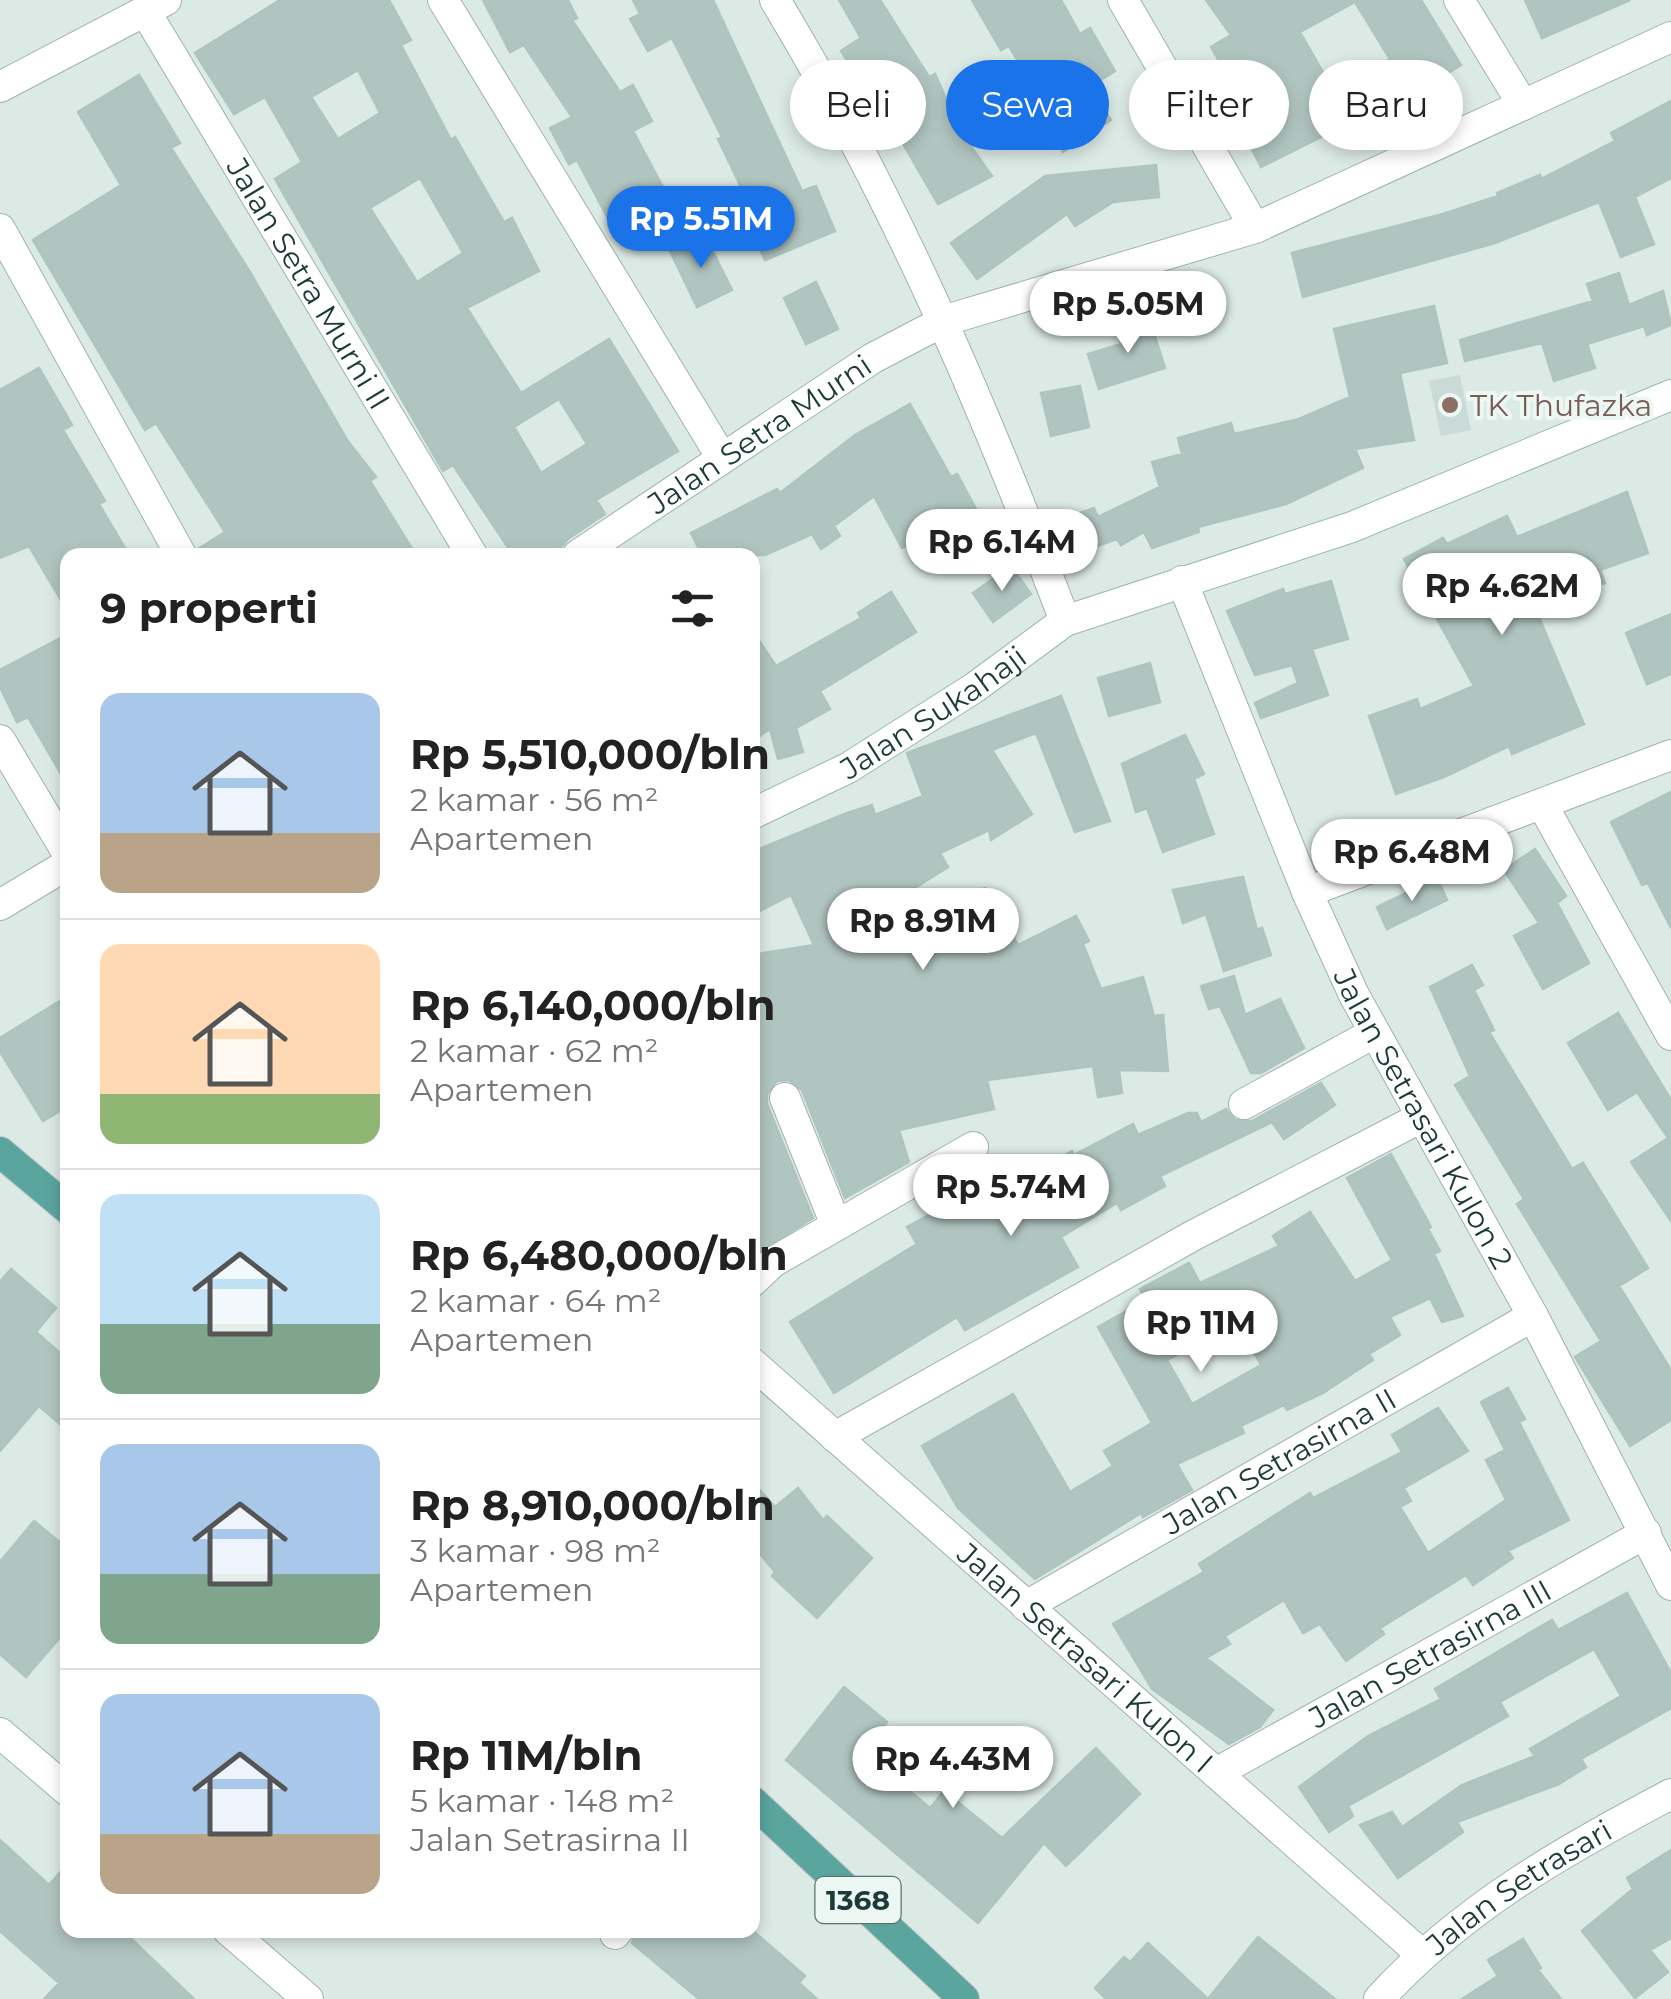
<!DOCTYPE html>
<html lang="id">
<meta charset="utf-8">
<style>
:root{--surface:#fff;--page:#f6f6f6;--text:#222;--muted:#767676;--line:#e0e0e0;--accent:#1a73e8}
body{margin:0;font-family:Montserrat,sans-serif;background:var(--page);color:var(--text);height:100vh;display:flex;flex-direction:column;font-size:38px;white-space:nowrap}
*{box-sizing:border-box;margin:0}
p{font-size:32px;color:var(--muted)}
.icon{flex:none;width:55px;height:55px;fill:none;stroke:currentColor;stroke-width:2;stroke-linecap:round;stroke-linejoin:round}
.map{position:relative;flex:1;overflow:hidden}
.side{position:absolute;left:60px;top:548px;width:700px;height:1390px;display:flex;flex-direction:column;background:var(--surface);border-radius:20px;box-shadow:0 5px 15px #0003}
.side>*{flex:none}
.hud{position:absolute;left:790px;top:60px;width:730px;height:90px;display:flex;gap:20px}
.price{position:absolute;translate:-50% -85px;padding:0 22px;border-radius:35px;background:#fff;color:#222;font-size:32px;line-height:65px;filter:drop-shadow(0 2px 5px #0008)}
.price::after{content:'';position:absolute;left:50%;top:60px;width:30px;height:22px;margin-left:-15px;background:inherit;clip-path:polygon(0 0,100% 0,50% 100%)}
.price.on{background:var(--accent);color:#fff}
ul{padding:0;list-style:none}
li{display:flex;align-items:center;gap:30px;height:250px;padding:0 40px}
li+li{border-top:2px solid var(--line)}
li span{display:grid;place-items:center;flex:none;width:280px;height:200px;border-radius:20px;color:#555}
li>.icon{margin-inline-start:auto}
span .icon{width:120px;height:120px;fill:#fffc;stroke-width:1}
li b{font-size:42px}
h2{display:flex;justify-content:space-between;align-items:center;height:120px;padding:0 40px;font-size:42px}
.tag{padding:0 35px;border-radius:45px;background:var(--surface);box-shadow:0 5px 15px #0003;font-size:35px;line-height:90px}
.tag.on{background:var(--accent);color:#fff}
.map>svg:first-child{display:block}
.built{fill:#cadad6}
.building{fill:#b1c5c0;stroke:#aec4bf;stroke-width:2.5;fill-rule:evenodd}
.lines{fill:none;stroke-linecap:round;stroke-linejoin:round}
.street-casing{stroke:#9fb2ae;stroke-width:32}
.secondary-casing{stroke:#9ab7b2;stroke-width:32}
.primary-casing{stroke:#bbc4c3;stroke-width:32}
.street{stroke:#fff;stroke-width:30}
.secondary{stroke:#fff;stroke-width:30}
.primary{stroke:#5ba59f;stroke-width:30}
.education-dot{fill:#8d6e63;stroke:#ecf7f3;stroke-width:4}
.labels{text-anchor:middle;dominant-baseline:central;stroke-width:8;stroke-linejoin:round;paint-order:stroke}
.shield{fill:#ecf7f3;stroke:#5a7370;stroke-width:2.5}
.shield-label{font-size:28px;font-weight:bold;fill:#1c3b38}
.street-label{font-size:30px;fill:#1c3b38;stroke:#ecf7f3}
.education-label{font-size:30px;fill:#785e54;stroke:#ecf7f3;text-anchor:start}
</style>
<div class="map">
<svg width="1671" height="1999" viewBox="0 0 1671 1999">
<rect width="100%" height="100%" fill="#dceae6"/>
<!-- built -->
<path class="built" d="M1460 375 1471 430 1441 436 1429 381Z"/>
<!-- building -->
<path class="building" d="M280 0H389L411 40 401 45 451 140 455 137 504 222 512 218 539 271 467 308 492 348 521 393 609 339 678 451 596 500 605 514 568 539 554 555H513L453 465 443 471 275 179 302 162 265 97 234 114 195 53ZM358 70 380 113 338 139 311 97ZM420 178 463 253 417 282 370 208ZM559 399 587 444 541 473 514 427Z
M483 0H568L577 18 572 20 620 92 633 85 652 121 633 131 667 195 611 224 577 160 569 164 550 128 572 117 524 45 510 52Z
M633 0H713L802 191 816 186 835 231 765 260 746 216 753 212 718 139 722 137 672 38 648 51 630 19 640 14Z
M839 0H880L929 77 935 74 960 131 992 176 938 204 868 83 863 86 841 51 861 38Z
M972 0H1061L1080 34 1090 28 1115 71 1089 87 1111 120 1063 152 1058 143 1047 148 1035 129 1052 118 1009 46 1001 50Z
M1206 0H1421L1461 65 1411 95 1409 90 1319 128 1323 136 1261 167 1239 124 1251 117 1211 47 1231 35ZM1355 2 1390 59 1340 87 1331 70 1324 74 1300 32Z
M1525 0H1630L1542 38Z
M139 75 180 143 171 148 250 272 347 440 376 477 370 481 416 555H200L198 549 225 532 156 423 145 430 33 240 121 185 78 112Z
M1671 101V178L1635 197 1654 244 1621 257 1599 202 1495 243 1303 297 1292 253 1443 214 1498 196 1497 193 1540 175 1541 179 1615 141 1611 133Z
M1156 165 1159 197 1113 202 1075 226 1067 214 977 279 951 243 1045 176Z
M704 234 732 290 697 307 670 251Z
M1619 273 1629 305 1663 291 1671 325 1647 335 1644 326 1587 344 1595 368 1554 381 1542 343 1465 361 1460 340 1593 301 1587 284Z
M816 282 838 329 806 344 784 298Z
M1434 306 1447 363 1400 373 1414 440 1355 449 1363 468 1286 504 1198 527 1199 532 1152 548 1144 532 1121 545 1117 539 1086 550 1074 515 1094 508 1098 517 1160 487 1152 462 1182 454 1178 438 1231 423 1234 434 1299 419 1350 397 1334 329Z
M1149 318 1165 368 1099 389 1088 354 1121 344 1116 328Z
M39 368 72 425 63 430 105 501 99 504 129 555H68V612L29 546 0 558V390Z
M1080 386 1089 427 1051 436 1041 393Z
M910 404 951 477 957 474 976 509 902 548 874 496 834 526 840 536 821 549 812 534 765 555H702L691 533 777 489 780 493 855 435Z
M1627 492 1648 553 1600 570 1605 583 1535 608 1584 724 1512 754 1509 746 1444 777 1396 794 1369 716 1417 699 1420 709 1474 686 1404 559 1443 538 1447 544 1507 516 1517 537Z
M1011 566 1031 594 993 622 973 593Z
M1331 581 1348 639 1312 649 1328 695 1261 718 1255 703 1298 683 1292 665 1255 675 1227 611 1283 589 1285 594Z
M891 592 916 632 820 691 830 709 796 728 803 752 778 759 770 729 752 741V630L776 666 861 618 858 613Z
M1671 614V674L1647 684 1626 633Z
M68 634V786L28 717 17 722 0 687V670Z
M1150 663 1160 702 1109 716 1098 678Z
M1061 696 1110 821 1075 832 1036 733 992 750 1032 814 991 840 989 830 940 853 948 867 897 899 910 922 985 888 1018 945 1076 916 1089 941 1083 944 1101 989 1143 977 1154 1016 1163 1015 1168 1071 1119 1070 1122 1093 1098 1097 1093 1066 987 1080 994 1109 899 1130 909 1162 845 1198 802 1090 789 1080 777 1081 767 1094V1104L813 1218 752 1256V955L814 945 791 895 752 915V852L847 813 872 805 875 815 923 796 907 753Z
M1185 735 1204 774 1194 779 1214 834 1163 852 1147 808 1136 812 1122 764Z
M1671 792V928L1648 883 1642 885 1611 822Z
M1535 849 1566 896 1557 903 1589 963 1543 989 1514 936 1539 923 1504 870Z
M1243 877 1257 930 1262 928 1271 955 1224 971 1206 914 1183 923 1173 890Z
M1437 878 1447 900 1387 929 1377 907Z
M1472 965 1483 985 1474 990 1494 1030 1489 1032 1572 1169 1583 1163 1648 1268 1619 1286 1671 1370V1420L1630 1446 1575 1357 1601 1341 1517 1204 1524 1199 1455 1085 1470 1076 1430 987Z
M1234 976 1245 1015 1280 999 1304 1048 1261 1073H1251L1220 1006 1209 1009 1201 986Z
M68 996V1106L43 1121 0 1052V1038Z
M1618 1013 1671 1100V1221L1631 1162 1668 1138 1637 1092 1608 1110 1568 1043Z
M1321 1083 1335 1105 1284 1139 1272 1122 1160 1176 1165 1186 1121 1210 1117 1203 1061 1237 1078 1267 965 1330 957 1317 834 1393 790 1322 917 1244 907 1227 1021 1164 1028 1177 1072 1151 1074 1155 1133 1124 1138 1135 1188 1113H1197L1201 1122 1226 1109 1235 1120 1252 1121Z
M1391 1154 1431 1227 1428 1229 1440 1251 1434 1254 1463 1316 1442 1322 1430 1298 1390 1317 1400 1335 1369 1354 1373 1360 1323 1393 1287 1410 1284 1405 1241 1426 1244 1433 1177 1464 1192 1490 1143 1517 1141 1513 1035 1579 958 1508 922 1446 1013 1394 1070 1492 1113 1466 1104 1451 1152 1423 1098 1327 1146 1300 1140 1289 1189 1263 1200 1283 1279 1246 1273 1236 1310 1212 1355 1281 1392 1260 1347 1178ZM1238 1323 1261 1365 1192 1404 1167 1360Z
M11 1269 56 1308 36 1332 68 1360V1431L39 1406 0 1451V1282Z
M1508 1388 1525 1419 1519 1422 1569 1520 1508 1551 1513 1558 1473 1585 1466 1575 1380 1628 1384 1634 1346 1661 1320 1624 1303 1633 1284 1600 1225 1636 1230 1644 1206 1658 1273 1710 1260 1727 1229 1744 1152 1689 1113 1624 1204 1572 1199 1564 1310 1493 1313 1498 1402 1452 1392 1435 1438 1408 1468 1451 1404 1488 1411 1501 1400 1507 1428 1553 1506 1500 1486 1460 1505 1450 1481 1402Z
M752 1481 775 1507 798 1488 823 1520 827 1516 872 1558 817 1618 772 1576 775 1572 752 1544Z
M34 1521 68 1549V1628L26 1677 0 1654V1562Z
M1627 1593 1671 1673V1708L1581 1759 1586 1767 1559 1784 1457 1822 1463 1832 1398 1878 1360 1825 1392 1812 1402 1827 1462 1785 1535 1756 1530 1749 1621 1696 1594 1649 1500 1702 1508 1716 1348 1806 1353 1816 1329 1832 1299 1787 1368 1736 1441 1699 1435 1689 1509 1645 1552 1620 1558 1630Z
M844 1687 887 1722 863 1752 930 1808 944 1791 1002 1838 1096 1748 1140 1794 1066 1866 1044 1843 978 1923 786 1760Z
M0 1840 49 1885 68 1863V1930H122L194 1999H44L59 1983 0 1931Z
M1671 1850V1938L1650 1950 1668 1972 1635 1998 1582 1931 1633 1889 1627 1878Z
M636 1930H752L805 1976 799 1983 817 1999H699L632 1943Z
M1258 1937 1335 1999H1208Z
M1523 1939 1541 1968 1538 1970 1561 1999H1462L1498 1976 1488 1960Z
M1148 1943 1208 1999H1106L1095 1988 1124 1957 1130 1962Z"/>
<g class="lines">
<defs>
<g id="street">
<path d="M443 0 722 458"/>
<path d="M775 0C895 199 983 404 1065 621"/>
<path d="M1123 0 1255 228"/>
<path d="M1459 0 1523 105"/>
<path id="s1" d="M145 11 472 555"/>
<path d="M0 87 166 0"/>
<path d="M0 229 181 555"/>
<path id="s2" d="M578 555 873 358 946 320 1255 228 1671 37"/>
<path id="s3" d="M1182 581 1307 892 1354 995 1533 1316 1671 1585"/>
<path d="M0 740 68 854"/>
<path d="M1543 806 1671 1035"/>
<path d="M1307 892 1671 755"/>
<path d="M0 905 68 864"/>
<path d="M785 1098 836 1225"/>
<path d="M1244 1104 1374 1033"/>
<path d="M752 1282 773 1262 973 1147"/>
<path id="s4" d="M752 1363 1420 1953"/>
<path d="M835 1437 1194 1235 1420 1118"/>
<path id="s5" d="M1026 1606 1533 1316"/>
<path d="M0 1733 68 1791"/>
<path id="s6" d="M1216 1773 1646 1533"/>
<path d="M228 1930 308 1999"/>
<path d="M615 1934 618 1930"/>
<path id="s7" d="M1379 1999C1462 1908 1563 1851 1671 1794"/>
</g>
<g id="secondary">
<path id="s8" d="M752 814 848 768 974 688 1065 621 1352 527 1671 395"/>
</g>
<path id="primary" d="M0 1152 68 1209
M752 1801 964 1999"/>
</defs>
<!-- street casing -->
<use href="#street" class="street-casing"/>
<!-- secondary casing -->
<use href="#secondary" class="secondary-casing"/>
<!-- primary casing -->
<use href="#primary" class="primary-casing"/>
<!-- street -->
<use href="#street" class="street"/>
<!-- secondary -->
<use href="#secondary" class="secondary"/>
<!-- primary -->
<use href="#primary" class="primary"/>
</g>
<!-- markers -->
<circle class="education-dot" cx="1450" cy="405" r="10"/>
<g class="labels">
<!-- shield labels -->
<rect class="shield" x="815.5" y="1877" width="85" height="46" rx="8"/>
<g class="shield-label">
<text x="858" y="1900">1368</text>
</g>
<!-- street labels -->
<g class="street-label">
<text stroke="none"><textPath href="#s1" startOffset="318">Jalan Setra Murni II</textPath></text>
<text stroke="none"><textPath href="#s2" startOffset="218">Jalan Setra Murni</textPath></text>
<text stroke="none"><textPath href="#s8" startOffset="208">Jalan Sukahaji</textPath></text>
<text stroke="none"><textPath href="#s3" startOffset="590">Jalan Setrasari Kulon 2</textPath></text>
<text stroke="none"><textPath href="#s5" startOffset="292">Jalan Setrasirna II</textPath></text>
<text stroke="none"><textPath href="#s6" startOffset="245">Jalan Setrasirna III</textPath></text>
<text stroke="none"><textPath href="#s4" startOffset="445">Jalan Setrasari Kulon I</textPath></text>
<text stroke="none"><textPath href="#s7" startOffset="180">Jalan Setrasari</textPath></text>
</g>
<!-- education labels -->
<g class="education-label">
<text x="1470" y="405">TK Thufazka</text>
</g>
</g>
</svg>
<b class="price on" style="left:701px;top:271px">Rp 5.51M</b>
<b class="price" style="left:1128px;top:356px">Rp 5.05M</b>
<b class="price" style="left:1002px;top:594px">Rp 6.14M</b>
<b class="price" style="left:1502px;top:638px">Rp 4.62M</b>
<b class="price" style="left:1412px;top:904px">Rp 6.48M</b>
<b class="price" style="left:923px;top:973px">Rp 8.91M</b>
<b class="price" style="left:1011px;top:1239px">Rp 5.74M</b>
<b class="price" style="left:1201px;top:1375px">Rp 11M</b>
<b class="price" style="left:953px;top:1811px">Rp 4.43M</b>
<div class="hud">
<a class="tag">Beli</a>
<a class="tag on">Sewa</a>
<a class="tag">Filter</a>
<a class="tag">Baru</a>
</div>
<section class="side">
<h2>9 properti<svg class="icon" aria-label="filters" viewBox="0 0 24 24"><path d="M4 7h16M4 17h16"/><circle cx="9" cy="7" r="2"/><circle cx="15" cy="17" r="2"/></svg></h2>
<ul>
<li><span style="background:linear-gradient(#a9c7e8 70%,#b9a48a 0)"><svg class="icon" aria-label="home" viewBox="0 0 24 24"><path d="M3 11l9-7 9 7M6 9v11h12V9"/></svg></span><div><b>Rp 5,510,000/bln</b><p>2 kamar · 56 m²</p><p>Apartemen</p></div></li>
<li><span style="background:linear-gradient(#ffd9b3 75%,#8fb573 0)"><svg class="icon" aria-label="home" viewBox="0 0 24 24"><path d="M3 11l9-7 9 7M6 9v11h12V9"/></svg></span><div><b>Rp 6,140,000/bln</b><p>2 kamar · 62 m²</p><p>Apartemen</p></div></li>
<li><span style="background:linear-gradient(#bfe0f5 65%,#7fa58c 0)"><svg class="icon" aria-label="home" viewBox="0 0 24 24"><path d="M3 11l9-7 9 7M6 9v11h12V9"/></svg></span><div><b>Rp 6,480,000/bln</b><p>2 kamar · 64 m²</p><p>Apartemen</p></div></li>
<li><span style="background:linear-gradient(#a9c7e8 65%,#7fa58c 0)"><svg class="icon" aria-label="home" viewBox="0 0 24 24"><path d="M3 11l9-7 9 7M6 9v11h12V9"/></svg></span><div><b>Rp 8,910,000/bln</b><p>3 kamar · 98 m²</p><p>Apartemen</p></div></li>
<li><span style="background:linear-gradient(#a9c7e8 70%,#b9a48a 0)"><svg class="icon" aria-label="home" viewBox="0 0 24 24"><path d="M3 11l9-7 9 7M6 9v11h12V9"/></svg></span><div><b>Rp 11M/bln</b><p>5 kamar · 148 m²</p><p>Jalan Setrasirna II</p></div></li>
</ul>
</section>
</div>
